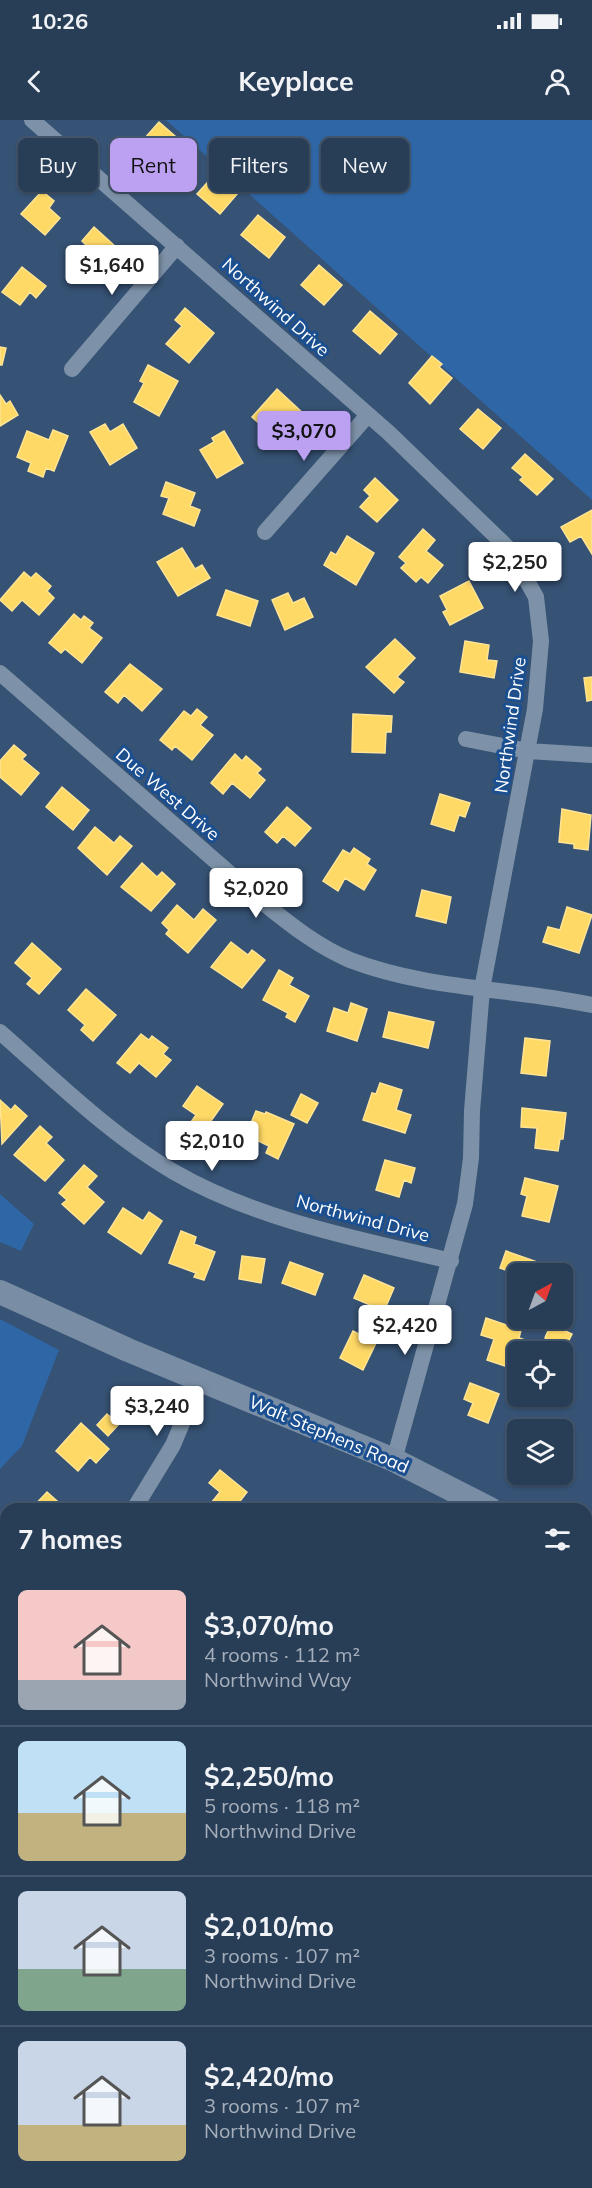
<!DOCTYPE html>
<meta charset="utf-8">
<style>
:root{--surface:#283e57;--page:#30455d;--text:#f1f3f6;--muted:#a5aeba;--line:#44576d;--accent:#bca0f2}
body{margin:0;font-family:Mulish,sans-serif;background:var(--page);color:var(--text);height:100vh;display:flex;flex-direction:column;font-size:22px;white-space:nowrap}
*{box-sizing:border-box;margin:0}
p{font-size:20px;color:var(--muted)}
.icon{flex:none;width:33px;height:33px;fill:none;stroke:currentColor;stroke-width:2;stroke-linecap:round;stroke-linejoin:round}
.map{position:relative;flex:1;overflow:hidden}
.drawer{position:absolute;left:0px;top:1383px;width:592px;height:686px;display:flex;flex-direction:column;background:var(--surface);border-radius:18px 18px 0 0;box-shadow:0 2px 4px #0004,0 0 0 2px var(--line)}
.drawer>*{flex:none}
.guide{position:absolute;left:18px;top:18px;width:556px;height:54px;display:flex;gap:12px}
.needle{width:39px;rotate:41deg}
.tools{position:absolute;left:507px;top:1143px;display:grid;gap:12px}
.tools a{display:grid;place-items:center;width:66px;height:66px;border-radius:9px;background:var(--surface);box-shadow:0 2px 4px #0004,0 0 0 2px var(--line);font-size:30px}
.price{position:absolute;translate:-50% -51px;padding:0 14px;border-radius:6px;background:#fff;color:#222;font-size:20px;line-height:39px;filter:drop-shadow(0 2px 3px #0008)}
.price::after{content:'';position:absolute;left:50%;top:36px;width:18px;height:14px;margin-left:-9px;background:inherit;clip-path:polygon(0 0,100% 0,50% 100%)}
.price.active{background:var(--accent);color:#111}
ul{padding:0;list-style:none}
li{display:flex;align-items:center;gap:18px;height:150px;padding:0 18px}
li+li{border-top:2px solid var(--line)}
li span{display:grid;place-items:center;flex:none;width:168px;height:120px;border-radius:9px;color:#555}
li>.icon{margin-inline-start:auto}
span .icon{width:72px;height:72px;fill:#fffc;stroke-width:1}
li b{font-size:26px}
h2{display:flex;justify-content:space-between;align-items:center;height:72px;padding:0 18px;font-size:26px}
.chip{padding:0 21px;border-radius:9px;background:var(--surface);box-shadow:0 2px 4px #0004,0 0 0 2px var(--line);font-size:21px;line-height:54px}
.chip.active{background:var(--accent);color:#111}
.status{display:flex;justify-content:space-between;align-items:center;height:42px;padding:0 30px;background:var(--surface);direction:ltr}
.status svg{height:16px;fill:currentColor}
header{display:flex;justify-content:space-between;align-items:center;height:78px;padding:0 18px;background:var(--surface);font-size:27px;font-weight:700}
.map>svg:first-child{display:block}
.green{fill:#2f66a5}
.homes{fill:#ffd966;stroke:#ffe494;stroke-width:1.5}
.shops{fill:#e06666;stroke:#e99494;stroke-width:1.5}
.lines{fill:none;stroke-linecap:round;stroke-linejoin:round}
.street{stroke:#7d92a8;stroke-width:16}
.secondary{stroke:#798da4;stroke-width:24}
.labels{text-anchor:middle;dominant-baseline:central;stroke-width:6;stroke-linejoin:round;paint-order:stroke}
.street-label{font-size:18px;fill:#fff;stroke:#1b4f8f}
</style>
<div class="status"><b>10:26</b><svg viewBox="0 0 49 12"><path d="M0 12V9h3v3zM5 12V6h3v6zM10 12V3h3v9zM15 12V0h3v12zM26 1h20v11H26zM47 4h2v5h-2z"/></svg></div>
<header><svg class="icon" aria-label="back" viewBox="0 0 24 24"><path d="M15 5l-7 7 7 7"/></svg>Keyplace<svg class="icon" aria-label="person" viewBox="0 0 24 24"><circle cx="12" cy="8" r="4"/><path d="M4 21q1-7 8-7t8 7"/></svg></header>
<div class="map">
<svg width="592" height="2068" viewBox="0 0 592 2068">
<rect width="100%" height="100%" fill="#365274"/>
<!-- green -->
<path class="green" d="M166 0H592V380Z
M0 1074 34 1104 21 1131 0 1122Z
M0 1199 59 1230 22 1326 0 1349Z"/>
<!-- homes -->
<path class="homes" d="M159 2 183 23 166 41 155 31 149 37 137 27Z
M215 54 237 74 220 94 197 74Z
M42 71 54 81 49 88 60 98 45 115 21 94Z
M258 95 285 117 269 138 241 115Z
M94 107 116 127 93 152 76 137 87 126 82 121Z
M319 145 342 165 324 185 301 165Z
M22 147 46 166 36 178 30 172 20 185 2 172Z
M185 188 214 213 189 243 166 224 182 206 175 200Z
M370 191 397 214 380 234 353 211Z
M0 227 6 228 2 245H0Z
M432 236 442 244 439 247 452 258 430 284 409 263Z
M148 245 178 261 159 296 134 282 144 263 140 261Z
M277 269 305 295 295 306 291 303 276 319 252 297Z
M0 275 6 284 10 281 18 295 0 306Z
M478 289 501 308 483 329 460 309Z
M105 304 110 312 123 304 137 328 110 345 90 312Z
M53 310 68 316 54 351 46 348 43 357 28 351 31 343 17 337 27 311 49 320Z
M224 311 243 343 217 358 200 330 214 322 212 318Z
M525 334 553 359 537 375 520 360 523 357 512 348Z
M375 358 398 380 377 402 360 387 370 376 364 370Z
M166 362 195 373 190 386 200 390 194 406 163 394 169 378 161 376Z
M592 390V434L581 416 570 422 561 407Z
M423 409 435 420 426 431 443 445 428 463 421 457 416 462 401 448 406 443 399 437Z
M347 416 374 433 356 465 324 445 331 432 336 435Z
M182 428 195 449 202 445 210 458 178 476 157 442Z
M24 452 31 458 36 453 51 466 47 471 54 478 39 495 22 480 12 491 0 480Z
M469 461 483 488 450 505 443 492 447 490 440 476Z
M226 470 258 481 250 506 217 495Z
M288 473 293 483 304 478 313 497 285 510 272 480Z
M74 494 81 500 84 496 93 503 89 508 102 518 82 543 65 529 61 533 49 523Z
M395 519 415 538 397 557 404 562 394 573 366 547Z
M465 521 489 525 487 540 497 541 494 558 460 552Z
M130 544 162 569 142 591 124 575 118 583 105 572Z
M592 557V580L587 581 584 558Z
M197 589 207 597 200 605 213 615 192 640 175 626 172 630 160 620 184 591 191 596Z
M353 594 392 596 391 612H386L385 633 352 632Z
M14 625 26 635 22 639 39 653 21 675 0 657V641Z
M235 634 242 641 246 636 261 649 257 653 265 660 250 678 232 663 223 674 211 663Z
M62 667 89 690 73 710 46 687Z
M440 674 470 683 465 697 459 695 454 711 431 704Z
M287 687 311 708 295 726 283 716 277 723 265 712Z
M562 689 591 695 588 730 574 728V724L559 722Z
M95 707 114 723 120 716 132 726 107 755 78 728Z
M354 728 370 739 367 744 376 750 364 770 345 758 338 771 323 761 343 730 350 734Z
M142 743 157 757 162 752 175 764 151 791 121 767Z
M422 770 451 777 446 803 416 796Z
M177 785 194 800 203 789 216 800 188 833 166 814 169 810 162 803Z
M567 787 592 795 579 833 543 822 548 807 560 810Z
M231 822 248 835 252 830 265 840 242 868 211 847Z
M32 823 61 849 39 874 27 864 32 858 15 843Z
M279 850 293 858 289 865 309 876 295 902 286 897 288 893 263 880Z
M86 869 116 895 93 921 81 910 85 905 68 890Z
M351 883 367 889 357 921 327 911 334 888 348 893Z
M389 892 434 902 428 928 383 917Z
M141 914 149 920 152 916 168 928 163 934 171 940 156 957 139 943 130 953 117 943Z
M525 918 550 921 546 956 521 953Z
M380 963 402 970 396 990 411 995 405 1013 363 1000 372 973 376 974Z
M197 966 223 984 204 1011 191 1002 196 995 183 986Z
M301 974 318 983 307 1003 291 995Z
M0 980 11 990 15 985 27 996 2 1024Z
M522 988 566 993 563 1019H560L558 1031 535 1028 537 1008 521 1007Z
M256 991 265 994 266 992 294 1004 278 1039 266 1033 269 1026 246 1015Z
M40 1006 52 1017 46 1023 64 1040 45 1061 14 1035Z
M385 1040 415 1048 411 1063 404 1060 399 1077 376 1070Z
M84 1045 97 1056 87 1067 104 1082 84 1104 62 1084 67 1080 59 1073Z
M525 1058 558 1066 549 1102 522 1096 527 1076 521 1074Z
M123 1088 143 1101 149 1092 162 1101 141 1134 108 1112Z
M181 1111 196 1117 194 1124 215 1132 204 1160 194 1157 196 1153 169 1143Z
M506 1131 540 1143 538 1151 545 1154H518V1177L507 1173 514 1153 500 1148Z
M242 1136 265 1139 261 1163 239 1159Z
M290 1142 323 1154 315 1175 282 1163Z
M364 1155 394 1168 384 1191 354 1178Z
M486 1198 521 1210 519 1218 525 1220 511 1248 487 1240 494 1219 481 1215Z
M551 1204 572 1214 565 1228 545 1218Z
M353 1211 376 1223 363 1250 340 1238Z
M470 1263 499 1274 488 1303 468 1295 473 1283 464 1279Z
M107 1294 119 1304 108 1316 97 1305Z
M81 1303 109 1329 96 1343 90 1337 78 1351 56 1331Z
M220 1350 247 1372 234 1389H219L211 1383 220 1372 209 1363Z
M47 1372 66 1389H31Z
M0 1437 6 1442V1455L0 1461Z
M592 1717V1751H590L586 1718Z
M591 1790H592V1824L586 1823Z
M586 1856 592 1859V1889L588 1887 586 1890Z
M0 1860 6 1865V1870L0 1876Z
M0 2056 6 2062H24L28 2065 26 2068H0Z
M152 2062H202L204 2064 200 2068H148Z"/>
<!-- shops -->
<path class="shops" d="M592 1547V1573L586 1571V1560Z"/>
<g class="lines">
<!-- street -->
<path class="street" d="M32 0 389 313 509 429 536 477 541 521 535 589 482 869 472 991 471 1038 465 1084 394 1340
M72 249 177 126
M265 412 368 295
M0 553 266 785C292 806 319 827 350 840 428 870 512 868 592 885
M466 619 528 631 592 635
M0 912C55 960 110 1015 174 1052 257 1100 358 1119 451 1141
M134 1389 173 1325 200 1260
M0 1533 6 1526
M0 1955 6 1949"/>
<!-- secondary -->
<path class="secondary" d="M0 1172 128 1230 394 1340 490 1389
M586 1438 592 1441
M587 2068 592 2060"/>
</g>
<g class="labels">
<!-- street labels -->
<g class="street-label">
<text transform="translate(276 187) rotate(42)">Northwind Drive</text>
<text transform="translate(510 605) rotate(-82)">Northwind Drive</text>
<text transform="translate(168 674) rotate(41)">Due West Drive</text>
<text transform="translate(363 1098) rotate(15)">Northwind Drive</text>
<text transform="translate(329 1314) rotate(23)">Walt Stephens Road</text>
</g>
</g>
</svg>
<div class="tools">
<a><svg class="needle" viewBox="-14 -14 28 28"><path d="M0-13l5 13h-10z" fill="#e53935"/><path d="M0 13l5-13h-10z" fill="#a5aeba"/></svg></a>
<a><svg class="icon" aria-label="locate" viewBox="0 0 24 24"><circle cx="12" cy="12" r="6"/><path d="M12 2v4M12 18v4M2 12h4M18 12h4"/></svg></a>
<a><svg class="icon" aria-label="layers" viewBox="0 0 24 24"><path d="M12 4l9 5-9 5-9-5zM3 14l9 5 9-5"/></svg></a>
</div>
<b class="price" style="left:112px;top:176px">$1,640</b>
<b class="price active" style="left:304px;top:342px">$3,070</b>
<b class="price" style="left:515px;top:473px">$2,250</b>
<b class="price" style="left:256px;top:799px">$2,020</b>
<b class="price" style="left:212px;top:1052px">$2,010</b>
<b class="price" style="left:405px;top:1236px">$2,420</b>
<b class="price" style="left:157px;top:1317px">$3,240</b>
<div class="guide">
<a class="chip">Buy</a>
<a class="chip active">Rent</a>
<a class="chip">Filters</a>
<a class="chip">New</a>
</div>
<section class="drawer">
<h2>7 homes<svg class="icon" aria-label="filters" viewBox="0 0 24 24"><path d="M4 7h16M4 17h16"/><circle cx="9" cy="7" r="2"/><circle cx="15" cy="17" r="2"/></svg></h2>
<ul>
<li><span style="background:linear-gradient(#f6c9c9 75%,#9aa5b1 0)"><svg class="icon" aria-label="home" viewBox="0 0 24 24"><path d="M3 11l9-7 9 7M6 9v11h12V9"/></svg></span><div><b>$3,070/mo</b><p>4 rooms · 112 m²</p><p>Northwind Way</p></div></li>
<li><span style="background:linear-gradient(#bfe0f5 60%,#c2b280 0)"><svg class="icon" aria-label="home" viewBox="0 0 24 24"><path d="M3 11l9-7 9 7M6 9v11h12V9"/></svg></span><div><b>$2,250/mo</b><p>5 rooms · 118 m²</p><p>Northwind Drive</p></div></li>
<li><span style="background:linear-gradient(#c9d6e8 65%,#7fa58c 0)"><svg class="icon" aria-label="home" viewBox="0 0 24 24"><path d="M3 11l9-7 9 7M6 9v11h12V9"/></svg></span><div><b>$2,010/mo</b><p>3 rooms · 107 m²</p><p>Northwind Drive</p></div></li>
<li><span style="background:linear-gradient(#c9d6e8 70%,#c2b280 0)"><svg class="icon" aria-label="home" viewBox="0 0 24 24"><path d="M3 11l9-7 9 7M6 9v11h12V9"/></svg></span><div><b>$2,420/mo</b><p>3 rooms · 107 m²</p><p>Northwind Drive</p></div></li>
</ul>
</section>
</div>
